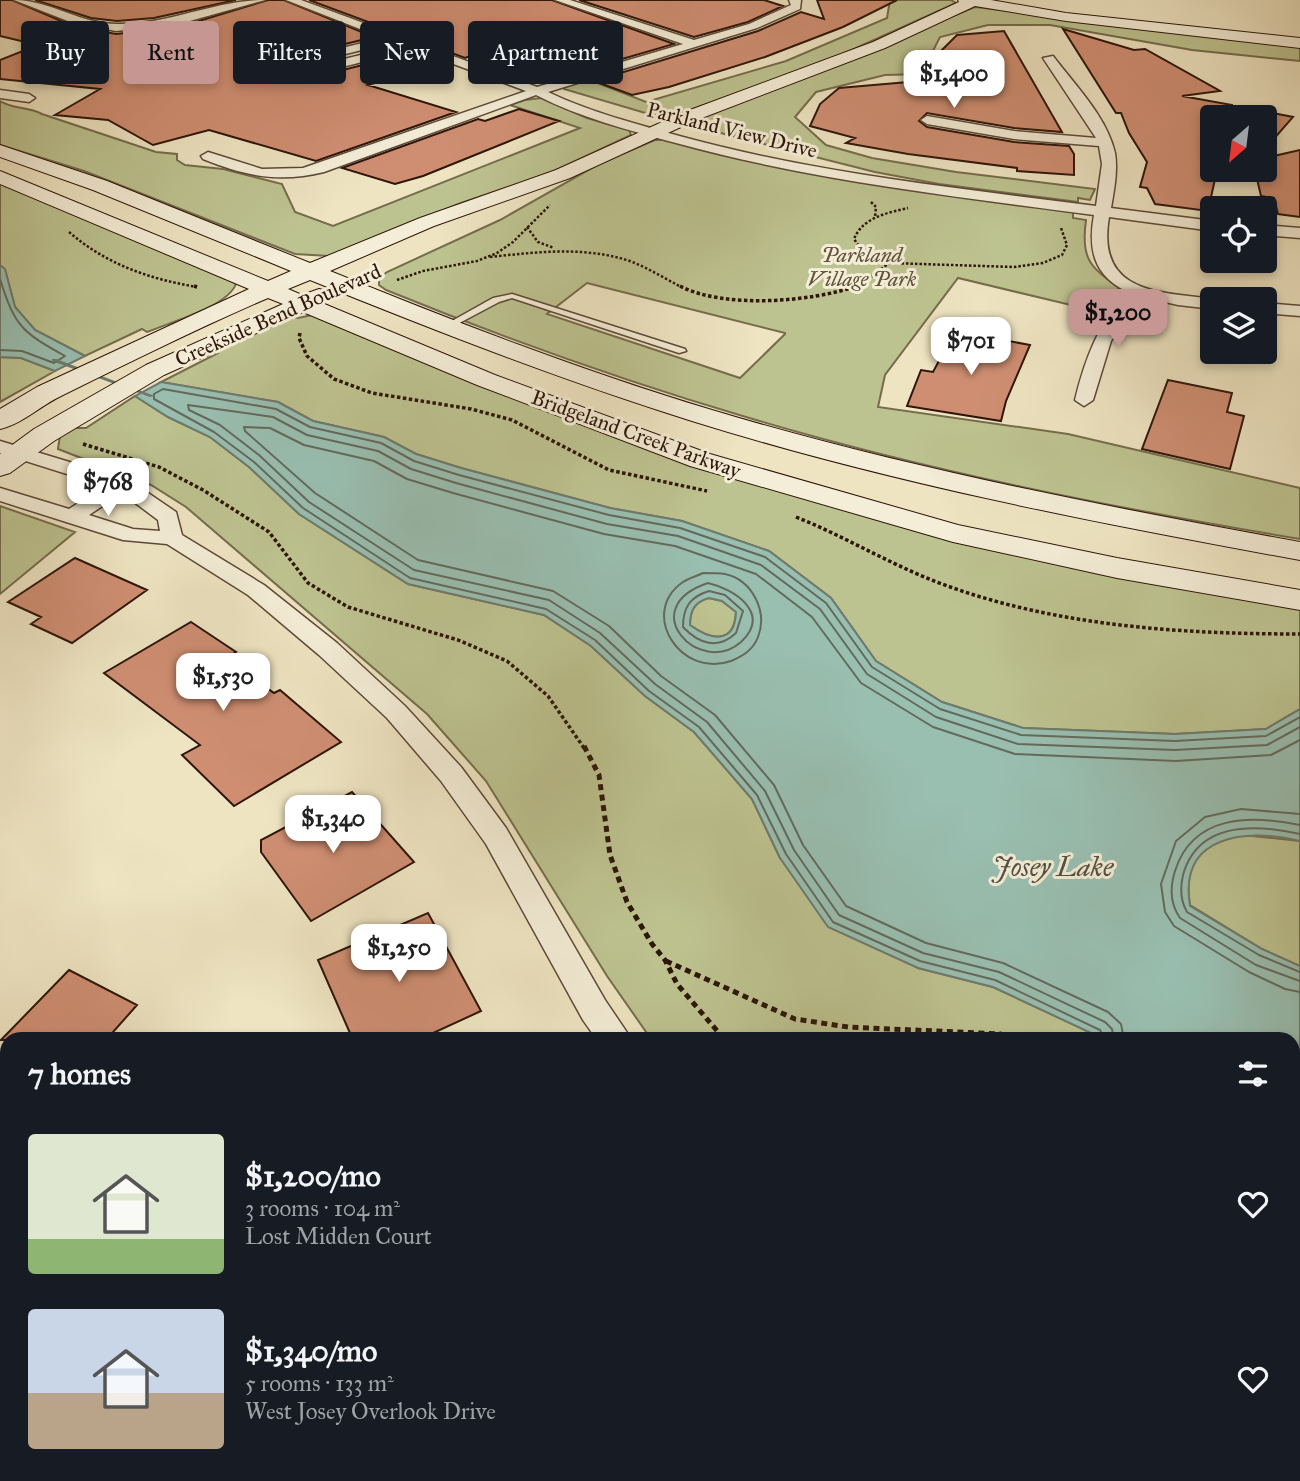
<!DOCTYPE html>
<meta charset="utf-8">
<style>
:root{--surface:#171b24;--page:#242831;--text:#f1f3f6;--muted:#9ea1a6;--accent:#c59692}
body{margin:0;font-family:"IM FELL Great Primer",serif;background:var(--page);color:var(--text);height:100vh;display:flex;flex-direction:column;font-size:26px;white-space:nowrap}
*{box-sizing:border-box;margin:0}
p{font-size:23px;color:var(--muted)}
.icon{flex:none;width:38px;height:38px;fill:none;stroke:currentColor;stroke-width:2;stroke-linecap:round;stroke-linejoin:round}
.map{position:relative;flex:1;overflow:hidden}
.side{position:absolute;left:0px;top:1032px;width:1300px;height:450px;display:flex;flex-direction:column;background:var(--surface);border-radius:21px 21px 0 0;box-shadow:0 4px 10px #0003}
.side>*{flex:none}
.guide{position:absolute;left:21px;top:21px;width:700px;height:63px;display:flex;gap:14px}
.needle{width:46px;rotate:208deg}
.buttons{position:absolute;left:1200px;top:105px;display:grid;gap:14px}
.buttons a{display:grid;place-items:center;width:77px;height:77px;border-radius:7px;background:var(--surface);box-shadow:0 4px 10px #0003;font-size:35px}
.price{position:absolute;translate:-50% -60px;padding:0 16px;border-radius:14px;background:#fff;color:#222;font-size:23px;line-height:46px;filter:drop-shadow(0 2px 4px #0008)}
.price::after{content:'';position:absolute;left:50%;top:42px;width:21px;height:16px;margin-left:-10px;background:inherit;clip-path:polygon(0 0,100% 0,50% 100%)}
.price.on{background:var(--accent);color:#111}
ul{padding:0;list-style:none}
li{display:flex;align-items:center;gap:21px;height:175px;padding:0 28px}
li span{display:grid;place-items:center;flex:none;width:196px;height:140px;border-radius:7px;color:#555}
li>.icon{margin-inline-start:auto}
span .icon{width:84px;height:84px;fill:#fffc;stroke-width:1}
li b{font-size:30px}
h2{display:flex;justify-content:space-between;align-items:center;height:84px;padding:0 28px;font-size:30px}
.tag{padding:0 24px;border-radius:7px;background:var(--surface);box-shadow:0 4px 10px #0003;font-size:24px;line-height:63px}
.tag.on{background:var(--accent);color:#111}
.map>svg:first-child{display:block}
.green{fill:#bdc390;stroke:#756c4c;stroke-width:2;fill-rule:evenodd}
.water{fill:#99bfb1;stroke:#6e7b6e;stroke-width:2;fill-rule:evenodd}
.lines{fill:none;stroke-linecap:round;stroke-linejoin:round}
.shore{stroke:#636a5d;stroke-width:2}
.stream{fill:#6e7b6e;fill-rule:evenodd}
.building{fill:#cf8e72;stroke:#2d1509;stroke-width:2}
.lane-casing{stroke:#5d4937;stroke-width:3}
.street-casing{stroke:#5d4937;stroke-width:3}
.secondary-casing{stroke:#2d1509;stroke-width:2}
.path-far3{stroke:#2d1509;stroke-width:2.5;stroke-dasharray:2.5 2;stroke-linecap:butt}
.path-far2{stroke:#2d1509;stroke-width:3.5;stroke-dasharray:3.5 2.5;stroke-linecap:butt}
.path-far1{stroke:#2d1509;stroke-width:5;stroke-dasharray:6 4.5;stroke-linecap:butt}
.path{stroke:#2d1509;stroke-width:6;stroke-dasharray:8 5;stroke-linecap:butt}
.lane{fill:#f4edd7;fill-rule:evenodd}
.street{fill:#f4edd7;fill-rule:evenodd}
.secondary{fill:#f4edd7;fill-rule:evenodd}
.labels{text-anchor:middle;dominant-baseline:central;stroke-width:6;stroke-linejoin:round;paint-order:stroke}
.far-street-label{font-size:21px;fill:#2d1509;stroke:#f4edd7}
.far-park-label{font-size:21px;font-style:italic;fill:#5f5238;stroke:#f4edd7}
.water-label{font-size:28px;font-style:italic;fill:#535044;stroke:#f4edd7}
</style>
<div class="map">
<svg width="1300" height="1481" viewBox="0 0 1300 1481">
<rect width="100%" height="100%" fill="#eee4c2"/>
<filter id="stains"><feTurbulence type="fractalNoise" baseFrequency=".00286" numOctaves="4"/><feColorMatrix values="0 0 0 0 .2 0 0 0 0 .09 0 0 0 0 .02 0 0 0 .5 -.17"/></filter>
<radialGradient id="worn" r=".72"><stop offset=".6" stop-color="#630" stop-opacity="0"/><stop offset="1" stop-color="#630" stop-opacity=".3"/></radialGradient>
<!-- green -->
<path class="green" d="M890 0H951L956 3 834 58 679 114 652 115 564 89 563 86 585 78 646 102 786 61 887 18Z
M975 7 1300 45V61L1192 50 1050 25H988L940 37 921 74 885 75 816 92 795 117 826 145 872 158 956 172 1095 189 1090 200 1078 198V202L939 184 875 172 705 129 695 122 696 119Z
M541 98 587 118 629 130 631 135 552 172 461 203 329 256 295 254 84 171 0 145V101C15 110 27 106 42 114L156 152 177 154V160L185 165 223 169 282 184 295 212 333 226 580 128 510 105 525 100Z
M655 140H668L834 178 1066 211 1073 212V218L1086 220C1081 255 1088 268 1118 286L1119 296 1100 312 958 278 885 375 878 407 1068 434 1300 488V539C1114 508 927 471 746 417 624 381 504 338 386 290L379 285V278L387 272 500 220 601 163ZM587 283 785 333V334L740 378 547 314Z
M0 184 228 278 236 284C227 307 171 322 147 332L142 329 85 356 35 330 15 307 5 270 0 265Z
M312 315 705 468 1300 608V709L1266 729 1175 734 1023 728 942 702 876 661 831 598 769 551 682 521 610 508 461 468 416 454 384 437 313 421 278 402 161 382 218 353 216 349 290 316 298 318Z
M0 357 21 358 55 371 0 402Z
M135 396 168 417 210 437 249 467 299 514 408 584 544 615 591 646 645 696 694 732 752 799 780 858 918 968 993 987 1104 1039H651L607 976 486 781 427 714 186 507 151 485 58 449 60 435 71 428H86Z
M0 506 75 532 0 594Z
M709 598 722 601 736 612C734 645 711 640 690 625 690 611 694 602 709 598Z
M1243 835 1300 841V966L1262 949 1190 905C1183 861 1201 844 1243 835Z
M1293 1202 1300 1220V1481H1038L1034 1475H1293Z"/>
<!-- water -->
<path class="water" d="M0 265 5 269 15 307 35 330 85 356 55 371 21 358 0 357Z
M161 382 278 402 313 421 384 437 416 454 461 468 610 508 682 521 769 551 831 598 876 661 942 702 1023 728 1175 734 1266 729 1300 709V841C1247 828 1178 834 1190 906L1262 949 1300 966V1220L1293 1202V1040L1104 1039 993 987 918 968 828 927 780 858 752 799 694 732 645 696 591 646 544 615 408 584 299 514 249 467 210 437 168 417 135 396ZM709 598 722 601 736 612C735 645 710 640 690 625 690 611 694 602 709 598Z"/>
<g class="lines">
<!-- shore -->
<path class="shore" d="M0 279C15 327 22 332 65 356L54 363 22 351 0 350
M703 573C710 573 718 573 725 574 752 580 768 611 758 637 753 650 743 656 731 661 681 679 638 613 683 582 689 578 697 576 703 573Z
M708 583C734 589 772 613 741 642 700 678 633 608 708 583Z
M709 591 725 595 743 611 736 633C718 650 699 644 683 627 683 607 690 597 709 591Z
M1300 814 1241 809 1205 817 1176 841 1161 884 1165 912 1174 926 1249 972 1285 989 1300 992
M1300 825C1251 815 1193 814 1175 871 1170 887 1170 904 1180 918L1256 965 1300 981
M1300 834C1255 824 1198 821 1183 875 1180 888 1180 900 1187 912L1259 955 1300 972
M1105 1040 1100 1030 995 980 920 961 833 922 786 854 757 795 699 727 649 691 595 640 546 609 410 578 303 508 254 462 214 432 154 399V394L163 389 276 409 310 427 381 443 414 461 459 475 609 515 680 528 765 557 826 603 872 667 940 709 1021 735 1175 741 1266 736 1300 717
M1114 1040 1112 1029 1105 1022 999 972 923 953 839 915 794 850 765 791 707 722 655 684 600 633 549 600 414 570 309 502 259 455 220 425 189 410 188 405 273 417 307 435 378 451 411 469 456 483 607 524 678 536 761 565 820 609 867 674 936 717 1018 744 1175 750 1267 745 1300 727
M1124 1040 1121 1024 1108 1012 1003 963 926 943 846 906 803 845 774 785 715 715 661 676 609 626 553 591 418 560 315 493 245 431 244 427 270 428 304 445 374 461 407 479 453 493 604 534 675 546 756 574 812 617 861 683 933 727 1015 754 1176 761 1271 755 1300 740"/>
<!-- stream -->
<path class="stream" d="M52 359H56L155 396 150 397 52 361Z"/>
</g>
<!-- building -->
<path class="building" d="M0 0H12L73 26 116 34 179 27 268 0H284L374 37 288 58 282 66 284 72 312 78 413 52 444 63 368 85 456 112 316 161 209 130 153 145 108 120 55 115 100 89 0 79V60L38 45 0 36Z
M35 0H236L154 18 117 21 91 18Z
M309 0H552L674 44 574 73 560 68 543 74 476 54 465 58Z
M579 0H764L783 6 748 22 694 37Z
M817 0H897L843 27 765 57 669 87 632 95 594 81 758 31 801 12 824 19Z
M1063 29 1134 50 1145 49 1220 91 1182 96 1232 105 1229 117H1213V170H1217L1208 211 1155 204 1147 188 1140 187 1147 162 1129 133 1121 113H1116Z
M1004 31 1062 132 1014 128 927 113 919 121 927 127 1014 142 1069 146 1074 154V175L1017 171V168L908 154 846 143 855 138 810 126 820 104 839 88 978 76 927 65 957 35Z
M1242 107 1293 117 1265 149V117H1244Z
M519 109 559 121 423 176 395 184 342 168 478 119 485 121Z
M1300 150V217L1278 214 1274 198 1261 196 1255 170H1265V158Z
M955 331 1030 345 1006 401 1001 421 907 406 921 370 933 372Z
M1168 380 1232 393 1227 412 1244 416 1230 469 1142 449Z
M75 558 147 590 72 643 31 624 41 617 8 602Z
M191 622 236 652 226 658 274 693 280 690 341 742 234 806 182 755 200 745 104 673Z
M352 792 414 862 311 921 261 852V840Z
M428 913 481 1011 418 1040H353L318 960Z
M69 970 137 1005 106 1040H1Z"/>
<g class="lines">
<defs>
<path id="lane" d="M512 294 685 349 686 351 679 353 512 298 499 302 450 328 443 326 493 298Z"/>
<path id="street" d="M14 0C49 0 81 24 117 24 168 25 215 0 265 0L179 24 116 31 73 23Z
M286 0H301L537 87 683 44 555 0H570L694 40 749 24 791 5 789 0H801L800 9 757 28 548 92C592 113 637 124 683 137 819 174 957 188 1096 206L1102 164 1099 146 1014 139 927 124 921 120 927 116 1014 131 1096 138 1043 58 1053 56C1074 84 1107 117 1115 153 1118 171 1114 190 1111 208L1213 221V231L1109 217C1096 293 1157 292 1214 299L1213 309 1178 305 1139 296 1111 341 1093 400 1084 406 1075 400C1085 358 1099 324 1126 291 1093 275 1088 248 1094 215 954 196 814 181 676 143 628 130 581 118 536 95L324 172C280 183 245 176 203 159L201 156 208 152 262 169 303 168 526 91 413 49 311 75 286 70 284 68 289 61 383 38ZM394 42 402 45 311 67 297 66Z
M0 90 29 94 35 98 29 102 0 98Z
M1265 225 1300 228V238L1265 235Z
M1265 303 1300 306V316L1265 313Z
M0 441 129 480 176 512 182 535 264 585 337 643 405 706 461 767 506 828 605 1000 632 1040H597L583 1020 486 844 441 781 387 718 319 655 248 595 167 544 123 540 0 501V488L69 509 105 486 0 453ZM122 493 158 520 160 531 133 529 89 515Z
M968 1475H1012L1014 1481H970Z"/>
<path id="secondary" d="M958 0H991L1066 13 1300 38V48L1066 21 975 6 885 48 694 121 570 178 434 226 330 271C456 322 582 371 712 410 905 468 1102 506 1300 542V560C1096 523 891 483 692 421 562 380 436 331 310 280L288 289 302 295 319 289 327 291 331 296 322 303 495 375 710 454 958 525 1117 558 1300 590V610L1117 578 953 542 690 466 477 385 303 312 164 375 54 441 10 473 0 476V454L34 429 146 365 283 304 268 298C198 328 130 362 61 396 40 406 22 424 0 429V409L37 387 249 289 0 184V171L268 281 291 271 93 190 0 157V145L107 181 310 263 420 218 556 170 682 113 873 42 959 2Z"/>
</defs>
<!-- lane casing -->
<use href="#lane" class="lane-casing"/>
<!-- street casing -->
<use href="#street" class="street-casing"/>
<!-- secondary casing -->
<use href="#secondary" class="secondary-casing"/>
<!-- path-far3 -->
<path class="path-far3" d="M871 202 876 207 875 217
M527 227 538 242 554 248
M69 232C106 264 149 279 197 287
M490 257C538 252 583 246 630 261 648 268 666 279 683 288
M889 263 863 252 854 239C863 217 887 213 908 208
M397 280 423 271 477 261 497 253 513 242 550 205
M851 288 861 285 889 263 1014 267 1043 263 1062 255 1067 245 1061 228"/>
<!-- path-far2 -->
<path class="path-far2" d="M194 286 197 287
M680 286C724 309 811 302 857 286
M300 333 299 338 307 356 334 379 372 393 471 409 512 420 609 470 707 491
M83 444 159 467 203 490 269 532 308 583 348 607 458 640 507 661 548 696 584 748
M796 517C846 537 891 565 942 584 1055 626 1180 634 1300 634"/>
<!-- path-far1 -->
<path class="path-far1" d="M584 746 599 775 610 855 627 902 652 944 665 960 677 984 725 1040
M666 961 795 1019 848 1027 1000 1034 1020 1040"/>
<!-- path -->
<path class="path" d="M1181 1475 1184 1481
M1206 1475V1481"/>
<!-- lane -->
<use href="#lane" class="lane"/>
<!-- street -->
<use href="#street" class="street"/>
<!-- secondary -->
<use href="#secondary" class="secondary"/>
</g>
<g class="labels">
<!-- far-street labels -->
<g class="far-street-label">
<text transform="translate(732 130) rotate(14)">Parkland View Drive</text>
<text transform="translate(278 315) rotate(-24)">Creekside Bend Boulevard</text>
<text transform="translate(636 434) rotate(20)">Bridgeland Creek Parkway</text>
</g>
<!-- far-park labels -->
<g class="far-park-label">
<text x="862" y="255">Parkland<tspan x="862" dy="24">Village Park</tspan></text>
</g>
<!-- water labels -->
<g class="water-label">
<text x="1053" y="866">Josey Lake</text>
</g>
</g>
<rect width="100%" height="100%" filter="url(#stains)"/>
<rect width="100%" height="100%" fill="url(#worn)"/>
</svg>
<div class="buttons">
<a><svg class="needle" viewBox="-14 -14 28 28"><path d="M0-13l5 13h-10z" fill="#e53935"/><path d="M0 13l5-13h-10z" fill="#9ea1a6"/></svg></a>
<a><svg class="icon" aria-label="locate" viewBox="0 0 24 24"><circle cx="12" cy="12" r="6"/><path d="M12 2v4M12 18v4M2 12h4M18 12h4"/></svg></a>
<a><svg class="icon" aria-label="layers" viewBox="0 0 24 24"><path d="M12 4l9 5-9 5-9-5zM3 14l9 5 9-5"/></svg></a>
</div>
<b class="price" style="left:954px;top:110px">$1,400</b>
<b class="price on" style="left:1118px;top:349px">$1,200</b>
<b class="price" style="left:971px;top:377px">$701</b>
<b class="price" style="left:108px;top:518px">$768</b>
<b class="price" style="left:223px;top:713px">$1,530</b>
<b class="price" style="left:333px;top:855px">$1,340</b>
<b class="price" style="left:399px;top:984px">$1,250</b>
<div class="guide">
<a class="tag">Buy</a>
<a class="tag on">Rent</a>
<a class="tag">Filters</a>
<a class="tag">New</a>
<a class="tag">Apartment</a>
</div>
<section class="side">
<h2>7 homes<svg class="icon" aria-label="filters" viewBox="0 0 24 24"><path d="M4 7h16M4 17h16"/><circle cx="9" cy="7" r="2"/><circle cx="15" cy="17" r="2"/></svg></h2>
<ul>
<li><span style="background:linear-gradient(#dfe7d0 75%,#8fb573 0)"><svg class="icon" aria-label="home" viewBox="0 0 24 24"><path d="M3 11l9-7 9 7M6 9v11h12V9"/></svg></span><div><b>$1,200/mo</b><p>3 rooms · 104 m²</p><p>Lost Midden Court</p></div><svg class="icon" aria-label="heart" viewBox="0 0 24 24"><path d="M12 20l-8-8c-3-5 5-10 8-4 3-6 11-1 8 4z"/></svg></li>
<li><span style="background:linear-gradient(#c9d6e8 60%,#b9a48a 0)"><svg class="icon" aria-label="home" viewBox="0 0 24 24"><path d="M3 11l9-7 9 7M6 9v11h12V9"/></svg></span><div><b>$1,340/mo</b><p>5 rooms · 133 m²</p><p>West Josey Overlook Drive</p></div><svg class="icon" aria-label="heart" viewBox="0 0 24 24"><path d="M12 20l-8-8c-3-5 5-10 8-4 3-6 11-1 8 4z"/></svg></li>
</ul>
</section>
</div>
